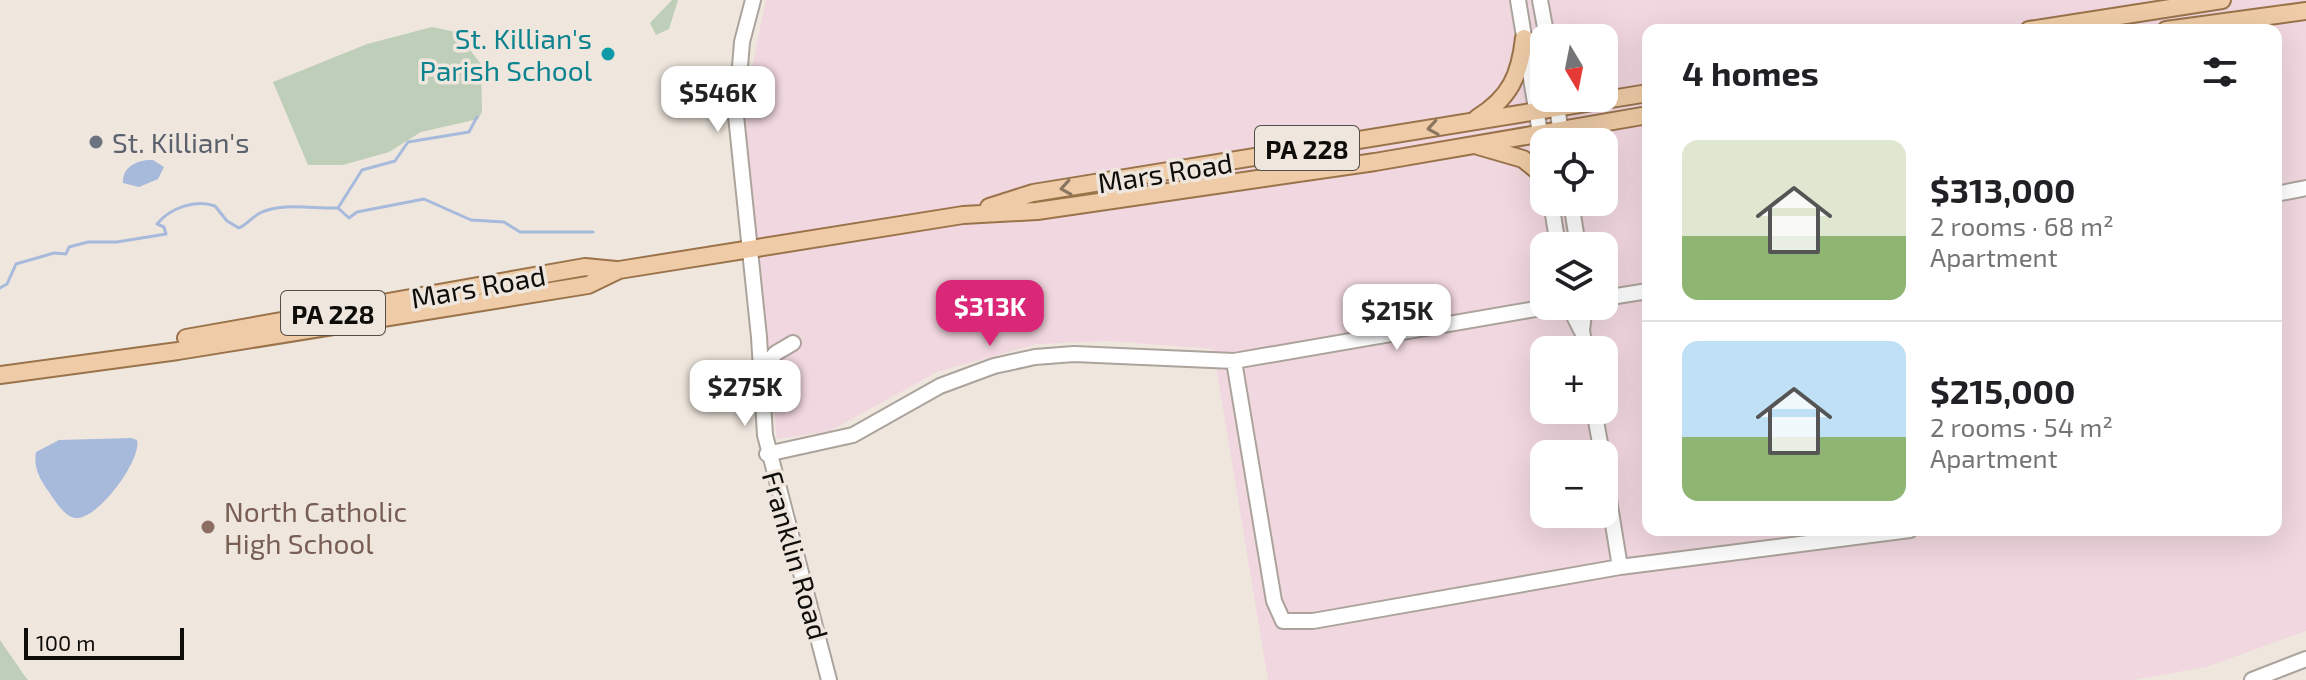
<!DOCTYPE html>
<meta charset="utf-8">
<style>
:root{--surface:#fff;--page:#f2f2f2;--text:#202124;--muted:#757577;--line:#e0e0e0;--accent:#db2777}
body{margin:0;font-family:"Exo 2",sans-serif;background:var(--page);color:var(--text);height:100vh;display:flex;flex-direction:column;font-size:30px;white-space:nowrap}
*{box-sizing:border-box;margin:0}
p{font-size:26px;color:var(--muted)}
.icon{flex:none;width:44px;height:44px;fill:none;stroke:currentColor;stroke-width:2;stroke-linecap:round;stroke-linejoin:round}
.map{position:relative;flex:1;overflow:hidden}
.sheet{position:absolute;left:1642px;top:24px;width:640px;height:512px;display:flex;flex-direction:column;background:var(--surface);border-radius:16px;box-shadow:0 8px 32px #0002}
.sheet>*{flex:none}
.needle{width:52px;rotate:170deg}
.fabs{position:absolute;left:1530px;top:24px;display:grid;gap:16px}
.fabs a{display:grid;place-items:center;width:88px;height:88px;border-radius:16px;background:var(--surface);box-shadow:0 8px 32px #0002;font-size:40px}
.scale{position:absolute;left:24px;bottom:20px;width:160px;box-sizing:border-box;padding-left:8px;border:4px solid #0f0d0a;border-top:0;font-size:22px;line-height:28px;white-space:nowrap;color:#0f0d0a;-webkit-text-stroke:6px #efe7de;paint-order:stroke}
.price{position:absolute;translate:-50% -68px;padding:0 18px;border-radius:16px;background:#fff;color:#222;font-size:26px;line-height:52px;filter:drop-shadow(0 2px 4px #0008)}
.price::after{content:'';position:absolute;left:50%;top:48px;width:24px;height:18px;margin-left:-12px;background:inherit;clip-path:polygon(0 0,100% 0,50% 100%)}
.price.on{background:var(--accent);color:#fff}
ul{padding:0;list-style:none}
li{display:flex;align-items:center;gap:24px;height:200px;padding:0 40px}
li+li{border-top:2px solid var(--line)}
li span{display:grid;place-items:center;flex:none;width:224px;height:160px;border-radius:16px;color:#555}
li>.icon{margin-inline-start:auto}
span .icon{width:96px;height:96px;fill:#fffc;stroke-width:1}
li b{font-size:34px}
h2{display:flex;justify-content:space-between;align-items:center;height:96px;padding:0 40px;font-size:34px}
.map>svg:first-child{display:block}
.commercial{fill:#f1d7df;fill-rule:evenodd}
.green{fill:#beceb8}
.water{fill:#a7badb}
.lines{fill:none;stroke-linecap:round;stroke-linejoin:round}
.stream{stroke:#a7badb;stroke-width:3}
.minor-casing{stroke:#aca49c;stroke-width:18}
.major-casing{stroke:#9a734a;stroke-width:20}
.minor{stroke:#fff;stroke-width:14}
.major{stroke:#efcca7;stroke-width:16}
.oneway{stroke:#8a7660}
.culture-dot{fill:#0f9aa8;stroke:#efe7de;stroke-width:3}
.worship-dot{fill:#6b7280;stroke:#efe7de;stroke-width:3}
.education-dot{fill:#8d6e63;stroke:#efe7de;stroke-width:3}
.labels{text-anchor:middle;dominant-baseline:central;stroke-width:7;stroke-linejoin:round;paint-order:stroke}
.shield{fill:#efe7de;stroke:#524e4a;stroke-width:2}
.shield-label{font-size:26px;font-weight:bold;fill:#0f0d0a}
.culture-label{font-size:28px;fill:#0d838f;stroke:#efe7de;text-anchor:end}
.worship-label{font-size:28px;fill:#5b616d;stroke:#efe7de;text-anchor:start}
.street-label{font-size:28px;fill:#0f0d0a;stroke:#efe7de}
.education-label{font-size:28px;fill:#785e54;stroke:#efe7de;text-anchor:start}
</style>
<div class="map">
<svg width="2306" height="680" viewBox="0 0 2306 680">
<rect width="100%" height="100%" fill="#efe7de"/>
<!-- commercial -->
<path class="commercial" d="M766 0H2306V631L2206 667 2134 680H1268L1213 349 1109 341 1037 344 937 372 830 431 777 439 746 151V95ZM1648 30H2276V530H1648ZM1544 38H1604V98H1544ZM1544 142H1604V202H1544ZM1544 246H1604V306H1544ZM1544 350H1604V410H1544ZM1544 454H1604V514H1544Z"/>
<!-- green -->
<path class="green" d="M672 0H678L669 29 656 35 650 23Z
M432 27 456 32 481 64 482 112 478 119 421 132 389 152 343 165H308L273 82 367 44Z
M0 640 24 675 28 680H0Z"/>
<!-- water -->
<path class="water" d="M153 160 164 167 158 179 139 187 123 183C122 166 139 159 153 160Z
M131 438 137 440C142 460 97 521 75 518 64 516 55 501 49 492 40 480 33 467 36 452L59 440Z"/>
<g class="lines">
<!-- stream -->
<path class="stream" d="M338 208 349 218 357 212 424 199 471 220 504 222 520 232H593
M0 288 7 284 16 264 54 253 66 254 69 247 88 242H117L166 234 164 227 157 224C170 208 195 199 215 206L227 221 239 228C248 224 252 217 260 213 281 202 315 209 338 208L362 170 395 161 408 142 469 132 477 117"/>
<defs>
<path id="minor" d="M753 0 742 42 736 116 759 337 765 435 829 680
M1518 0 1544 157
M1540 0 1547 38
M1556 98 1562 142
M2276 194 2306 188
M1551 202 1558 246
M1571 202 1578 246
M1604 298 1648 291
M1569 306 1581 330
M1585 350 1582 330 1585 306
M1234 361 1274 601 1283 621H1313L1620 567 1910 530
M761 370 776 353 793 343
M1594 410 1602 454
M767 454 853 435 940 386 994 366 1035 357 1074 354 1234 361 1553 306
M1604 469 1620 567
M2252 680 2306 659"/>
<path id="major" d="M2029 30 2222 0
M2166 30 2306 11
M1477 118C1510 98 1520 75 1524 38
M1478 146 1523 159 1544 176
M989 207 1033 193 1648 93
M186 338 585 267 616 270
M0 375 178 351 588 285 619 270 963 215 1037 211 1375 162 1648 115"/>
</defs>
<!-- minor casing -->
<use href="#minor" class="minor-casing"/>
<!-- major casing -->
<use href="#major" class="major-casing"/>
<!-- minor -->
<use href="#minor" class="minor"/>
<!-- major -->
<use href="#major" class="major"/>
</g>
<!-- one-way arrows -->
<defs><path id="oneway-chevron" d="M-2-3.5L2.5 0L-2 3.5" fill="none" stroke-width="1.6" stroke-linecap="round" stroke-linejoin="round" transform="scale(2)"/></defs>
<g class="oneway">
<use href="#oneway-chevron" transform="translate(1433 128) rotate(171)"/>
<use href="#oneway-chevron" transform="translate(1066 188) rotate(171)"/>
</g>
<!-- markers -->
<circle class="culture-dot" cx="608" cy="54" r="8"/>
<circle class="worship-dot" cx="96" cy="142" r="8"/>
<circle class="education-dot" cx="208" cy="527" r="8"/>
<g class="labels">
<!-- shield labels -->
<g class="shield">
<rect x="1255" y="126" width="104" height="44" rx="6"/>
<rect x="281" y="291" width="104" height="44" rx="6"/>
</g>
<g class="shield-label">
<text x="1307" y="148">PA 228</text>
<text x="333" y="313">PA 228</text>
</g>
<!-- culture labels -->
<g class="culture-label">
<text x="592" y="38">St. Killian's<tspan x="592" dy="32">Parish School</tspan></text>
</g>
<!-- worship labels -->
<g class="worship-label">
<text x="112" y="142">St. Killian's</text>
</g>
<!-- street labels -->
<g class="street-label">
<text transform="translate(1165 172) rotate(-9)">Mars Road</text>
<text transform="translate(478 286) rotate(-10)">Mars Road</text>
<text transform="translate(796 555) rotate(74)">Franklin Road</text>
</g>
<!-- education labels -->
<g class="education-label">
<text x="224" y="511">North Catholic<tspan x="224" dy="32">High School</tspan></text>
</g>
</g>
</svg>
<div class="fabs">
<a><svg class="needle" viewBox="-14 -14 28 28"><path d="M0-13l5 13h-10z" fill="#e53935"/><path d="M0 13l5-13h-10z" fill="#757577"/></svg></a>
<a><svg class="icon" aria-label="locate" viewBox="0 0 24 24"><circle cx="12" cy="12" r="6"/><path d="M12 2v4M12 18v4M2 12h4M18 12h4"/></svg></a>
<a><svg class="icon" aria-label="layers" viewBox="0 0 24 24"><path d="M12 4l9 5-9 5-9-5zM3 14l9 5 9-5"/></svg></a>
<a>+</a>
<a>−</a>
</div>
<div class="scale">100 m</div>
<b class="price" style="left:718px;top:134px">$546K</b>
<b class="price on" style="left:990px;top:348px">$313K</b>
<b class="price" style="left:1397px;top:352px">$215K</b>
<b class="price" style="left:745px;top:428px">$275K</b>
<section class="sheet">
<h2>4 homes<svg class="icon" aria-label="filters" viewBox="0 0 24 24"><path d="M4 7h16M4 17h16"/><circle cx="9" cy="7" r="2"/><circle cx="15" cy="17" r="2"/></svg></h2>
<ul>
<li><span style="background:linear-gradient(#dfe7d0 60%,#8fb573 0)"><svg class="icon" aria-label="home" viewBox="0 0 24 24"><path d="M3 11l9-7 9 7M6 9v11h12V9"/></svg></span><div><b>$313,000</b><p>2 rooms · 68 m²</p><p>Apartment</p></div></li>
<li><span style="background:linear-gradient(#bfe0f5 60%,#8fb573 0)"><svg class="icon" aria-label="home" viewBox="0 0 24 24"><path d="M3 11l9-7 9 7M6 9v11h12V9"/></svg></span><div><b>$215,000</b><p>2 rooms · 54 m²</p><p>Apartment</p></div></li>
</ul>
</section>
</div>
